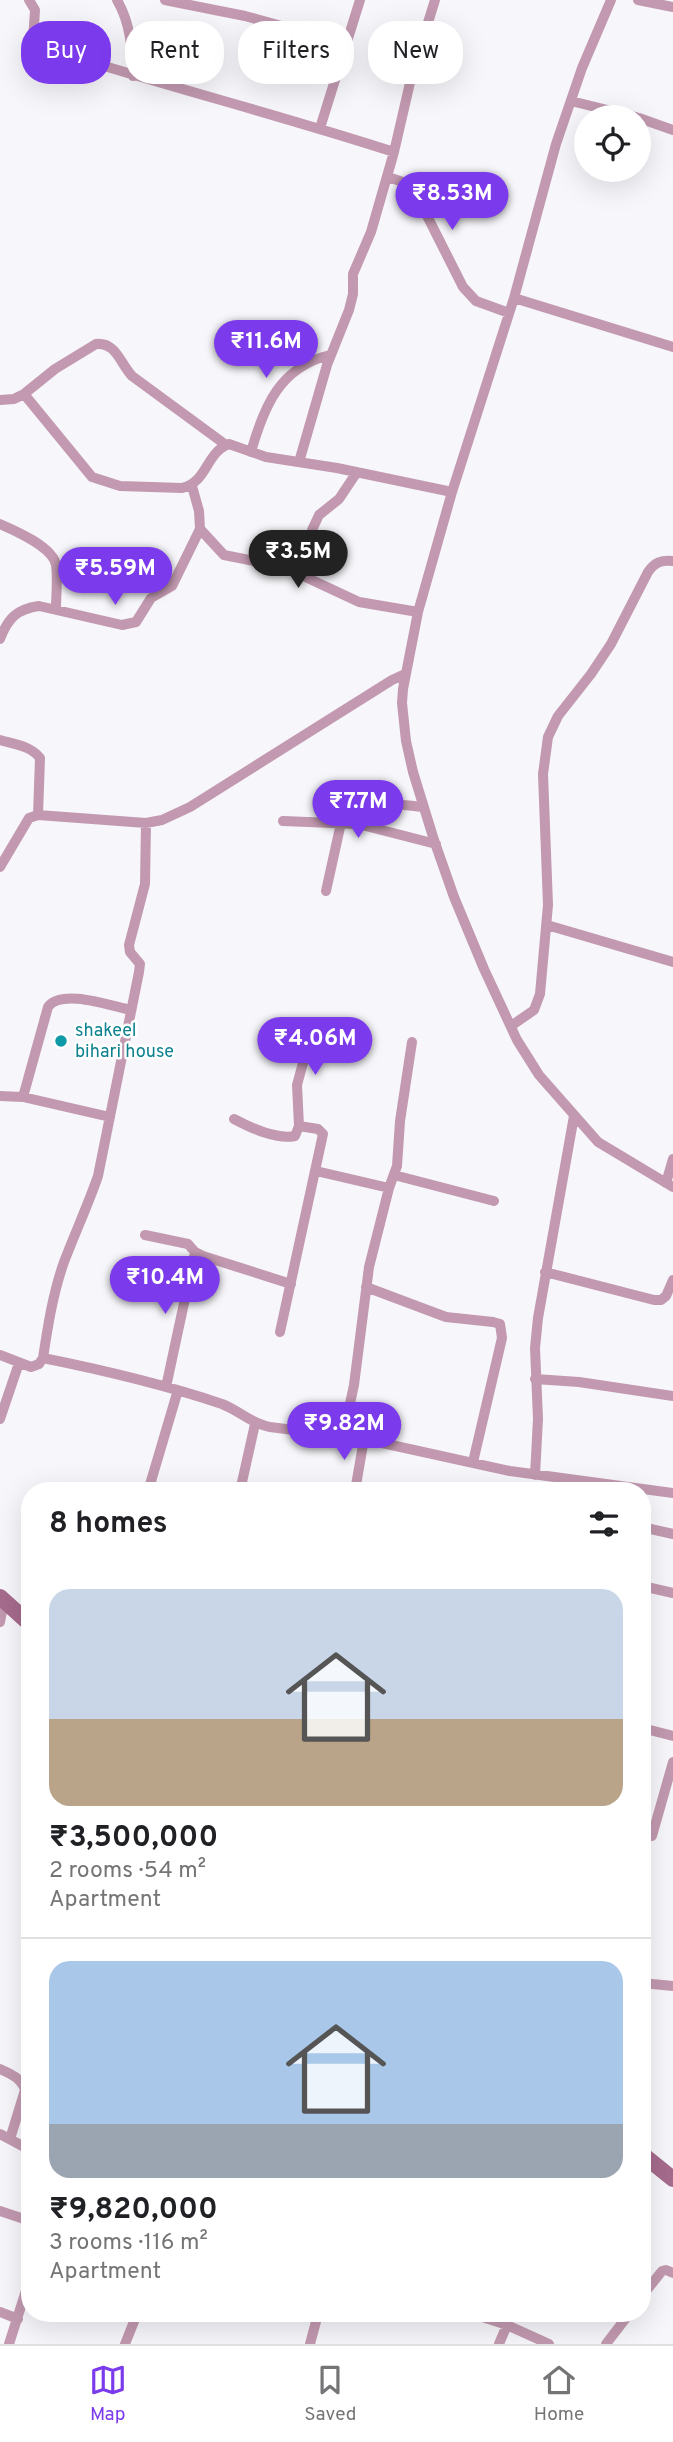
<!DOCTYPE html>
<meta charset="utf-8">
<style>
:root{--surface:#fff;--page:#f6f6f6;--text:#202124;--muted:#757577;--line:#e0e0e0;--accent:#7c3aed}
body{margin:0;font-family:Overpass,sans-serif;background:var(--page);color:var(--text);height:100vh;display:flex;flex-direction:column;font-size:26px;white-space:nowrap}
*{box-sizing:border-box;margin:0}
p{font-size:23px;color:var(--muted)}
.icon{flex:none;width:38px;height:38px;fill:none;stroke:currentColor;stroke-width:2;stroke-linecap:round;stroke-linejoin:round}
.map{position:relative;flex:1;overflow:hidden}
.drawer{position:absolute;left:21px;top:1482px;width:630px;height:840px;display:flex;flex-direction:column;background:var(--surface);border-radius:28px;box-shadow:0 7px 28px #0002}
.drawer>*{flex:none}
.hud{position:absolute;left:21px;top:21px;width:632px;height:63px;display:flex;gap:14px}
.buttons{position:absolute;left:574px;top:105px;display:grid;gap:14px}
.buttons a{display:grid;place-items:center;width:77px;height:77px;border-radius:50%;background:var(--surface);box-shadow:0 7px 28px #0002;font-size:35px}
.price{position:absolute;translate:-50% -60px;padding:0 16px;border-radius:24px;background:var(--accent);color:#fff;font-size:23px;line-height:46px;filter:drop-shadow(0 2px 4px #0008)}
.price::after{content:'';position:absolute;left:50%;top:42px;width:21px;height:16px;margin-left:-10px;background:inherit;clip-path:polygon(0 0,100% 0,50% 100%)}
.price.active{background:#222;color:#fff}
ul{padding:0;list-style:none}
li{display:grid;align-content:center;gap:14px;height:371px;padding:0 28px}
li+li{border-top:2px solid var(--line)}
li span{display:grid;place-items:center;height:217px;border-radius:21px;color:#555}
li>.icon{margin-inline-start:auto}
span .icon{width:126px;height:126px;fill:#fffc;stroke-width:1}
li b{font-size:30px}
h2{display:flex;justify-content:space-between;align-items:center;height:84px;padding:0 28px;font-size:30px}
.chip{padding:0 24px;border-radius:28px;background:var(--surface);box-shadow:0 7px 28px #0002;font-size:24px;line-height:63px}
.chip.active{background:var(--accent);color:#fff}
.dock{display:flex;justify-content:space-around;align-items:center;height:98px;border-top:2px solid var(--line);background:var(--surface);font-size:19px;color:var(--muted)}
.dock a{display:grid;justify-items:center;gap:4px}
.dock .active{color:var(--accent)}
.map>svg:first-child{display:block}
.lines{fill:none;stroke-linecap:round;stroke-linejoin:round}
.street{stroke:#c299b0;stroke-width:10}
.secondary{stroke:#a66b8d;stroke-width:16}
.culture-dot{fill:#0f9aa8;stroke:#fff;stroke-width:2.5}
.labels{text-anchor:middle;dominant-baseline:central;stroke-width:5;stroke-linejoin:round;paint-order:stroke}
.culture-label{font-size:18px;fill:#0d838f;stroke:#fff;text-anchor:start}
</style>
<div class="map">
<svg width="673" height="2344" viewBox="0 0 673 2344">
<rect width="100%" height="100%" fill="#f7f6fa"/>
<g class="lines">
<!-- street -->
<path class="street" d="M29 0 35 10 33 41 40 46C157 84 277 114 394 152L371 232 353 274V294L349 310 327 365 299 462
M117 0C131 24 132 49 133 76
M165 0 245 16 346 44
M611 0 582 68 556 144 514 298 452 492 418 612 403 689 402 703 406 741 413 772 434 840 454 897 484 969 517 1040 539 1075 598 1142 673 1187
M638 0 673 7
M571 101 636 117
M639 118 673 130
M320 128 360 0
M394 152 412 74 435 0
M388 177 403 182 414 190 463 287 476 301 509 313
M514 298 673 347
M24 394 92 477 120 486 182 488C207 483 206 452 229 444L266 457 337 468 452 492
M0 400 14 399 24 394 55 369 96 344C116 342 120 363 132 376L226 445
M251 452C264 406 280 367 330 355
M0 524C16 531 53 547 56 565 58 579 56 595 56 609
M200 529 224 555 284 567 359 602 418 612
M312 530 319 515 339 499 357 472
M0 639C8 618 17 609 39 606L122 625 136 622 151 598 172 586 200 529 199 511 192 486
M0 740C14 744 31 746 40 758L38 815
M283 821 358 824 436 844
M364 825C383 797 394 805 424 807
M0 867 29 818 38 815 146 823 162 820 190 807 392 680 405 674
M326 891 341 823
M547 925 673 962
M511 1026 534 1010 540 994 548 905 543 774 548 737 558 716 591 674 611 644 648 572C655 562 661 560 673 561
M0 1096 23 1097 110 1117
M23 1097 48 1007C61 988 111 1006 131 1010
M234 1119C251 1128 276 1140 295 1136L299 1126 318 1129 323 1134 280 1332
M299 1126 297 1085 313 1026
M316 1171 389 1188
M394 1175 494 1201
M666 1183 673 1159
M145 1235 188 1244 195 1252 203 1256 291 1284
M545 1272 654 1300H661L666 1296 673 1280
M366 1287 446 1317 493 1322 500 1324 502 1338 473 1462
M0 1355 31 1367 39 1364 43 1358C103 1370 163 1384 222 1404 240 1411 250 1423 270 1427L364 1439 510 1471 673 1493
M43 1358C48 1325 53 1293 64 1262 75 1233 88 1205 98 1176L139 972 140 964 130 952 129 945 145 884 146 823
M535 1379 579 1382 673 1396
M166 1387 195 1252
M0 1419 19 1363
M343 1436 354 1385 369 1267 389 1188 397 1166 400 1121 412 1042
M535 1475 538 1419 535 1348 538 1318 574 1116
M149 1488 178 1390
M240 1491 255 1424
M355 1491 364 1439
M642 1527 673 1534
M642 1586 673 1593
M0 1622 4 1601
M642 1728 673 1736
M652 1836 673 1762
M642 1983 673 1986
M0 2069C11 2074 21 2078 25 2090L10 2139
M0 2134 30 2150
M0 2211 30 2221
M642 2296 662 2271 666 2270 673 2273
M0 2312 18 2319
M473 2314 507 2325 549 2344
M9 2344 30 2278
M125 2344 137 2314
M310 2344 318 2314
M499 2344 507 2325
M606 2344 629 2314"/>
<!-- secondary -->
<path class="secondary" d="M0 1597 30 1624
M642 2154 673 2179"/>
</g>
<!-- markers -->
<circle class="culture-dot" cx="61" cy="1041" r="7"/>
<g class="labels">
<!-- culture labels -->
<g class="culture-label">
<text x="75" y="1031">shakeel<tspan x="75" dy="21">bihari house</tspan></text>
</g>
</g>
</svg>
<div class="buttons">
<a><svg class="icon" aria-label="locate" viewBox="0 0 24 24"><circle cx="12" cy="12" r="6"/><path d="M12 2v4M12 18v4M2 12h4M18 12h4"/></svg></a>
</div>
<b class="price" style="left:452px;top:232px">₹8.53M</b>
<b class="price" style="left:266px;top:380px">₹11.6M</b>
<b class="price active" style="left:298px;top:590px">₹3.5M</b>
<b class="price" style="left:115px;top:607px">₹5.59M</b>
<b class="price" style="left:358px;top:840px">₹7.7M</b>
<b class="price" style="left:315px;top:1077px">₹4.06M</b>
<b class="price" style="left:165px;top:1316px">₹10.4M</b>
<b class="price" style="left:344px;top:1462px">₹9.82M</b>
<div class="hud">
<a class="chip active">Buy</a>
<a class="chip">Rent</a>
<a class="chip">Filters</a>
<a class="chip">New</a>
</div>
<section class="drawer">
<h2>8 homes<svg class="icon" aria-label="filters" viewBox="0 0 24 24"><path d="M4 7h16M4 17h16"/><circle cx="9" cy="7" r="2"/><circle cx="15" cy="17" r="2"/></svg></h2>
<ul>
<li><span style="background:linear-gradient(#c9d6e8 60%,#b9a48a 0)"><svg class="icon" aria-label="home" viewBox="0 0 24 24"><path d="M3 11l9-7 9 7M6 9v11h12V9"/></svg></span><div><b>₹3,500,000</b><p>2 rooms · 54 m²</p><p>Apartment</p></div></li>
<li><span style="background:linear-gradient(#a9c7e8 75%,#9aa5b1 0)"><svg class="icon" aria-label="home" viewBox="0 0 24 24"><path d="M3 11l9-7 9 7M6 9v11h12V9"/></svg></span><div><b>₹9,820,000</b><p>3 rooms · 116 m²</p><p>Apartment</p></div></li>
</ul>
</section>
</div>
<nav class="dock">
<a class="active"><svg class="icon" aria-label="map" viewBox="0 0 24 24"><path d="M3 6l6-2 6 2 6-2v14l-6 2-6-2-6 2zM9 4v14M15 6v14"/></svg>Map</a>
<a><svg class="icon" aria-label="saved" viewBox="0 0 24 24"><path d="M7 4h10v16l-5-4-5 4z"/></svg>Saved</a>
<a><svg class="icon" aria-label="home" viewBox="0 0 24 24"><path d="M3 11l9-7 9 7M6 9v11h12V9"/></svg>Home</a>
</nav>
